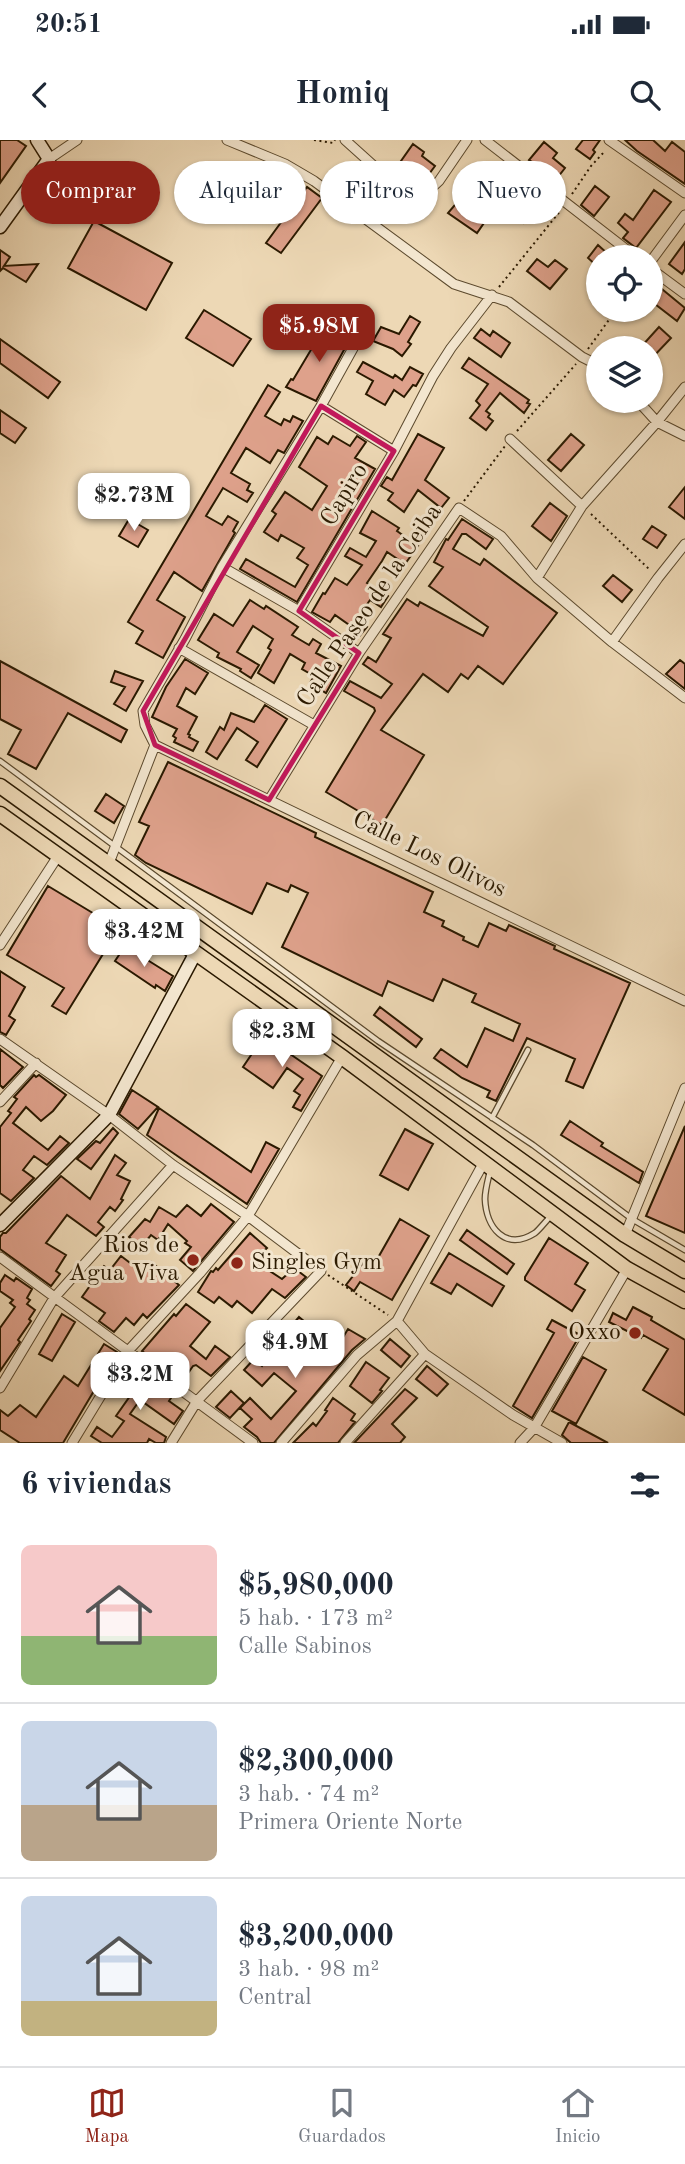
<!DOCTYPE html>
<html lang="es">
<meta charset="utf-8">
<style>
:root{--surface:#fff;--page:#f2f2f3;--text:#1f2937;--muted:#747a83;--line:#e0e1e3;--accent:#8f2418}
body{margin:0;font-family:"Old Standard TT",serif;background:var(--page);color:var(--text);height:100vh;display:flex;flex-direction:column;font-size:26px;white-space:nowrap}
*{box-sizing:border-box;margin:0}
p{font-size:23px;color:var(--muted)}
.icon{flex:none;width:38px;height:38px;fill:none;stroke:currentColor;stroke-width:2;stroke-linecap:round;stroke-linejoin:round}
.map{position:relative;height:1303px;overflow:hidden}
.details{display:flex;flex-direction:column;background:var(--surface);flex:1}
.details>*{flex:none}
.guide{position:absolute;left:21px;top:21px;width:644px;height:63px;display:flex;gap:14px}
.fabs{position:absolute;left:586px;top:105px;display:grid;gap:14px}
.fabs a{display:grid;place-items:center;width:77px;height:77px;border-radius:50%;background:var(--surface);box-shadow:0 2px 5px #0004;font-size:35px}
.price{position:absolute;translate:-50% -60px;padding:0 16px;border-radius:14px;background:#fff;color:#222;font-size:23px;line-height:46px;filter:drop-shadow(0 2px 4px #0008)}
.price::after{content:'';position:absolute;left:50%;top:42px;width:21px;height:16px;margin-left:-10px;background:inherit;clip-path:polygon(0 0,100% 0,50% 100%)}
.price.on{background:var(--accent);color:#fff}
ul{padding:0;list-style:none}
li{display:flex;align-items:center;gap:21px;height:175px;padding:0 21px}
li+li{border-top:2px solid var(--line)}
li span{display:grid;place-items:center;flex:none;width:196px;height:140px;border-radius:10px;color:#555}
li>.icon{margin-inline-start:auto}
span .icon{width:84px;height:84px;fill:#fffc;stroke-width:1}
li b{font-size:30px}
h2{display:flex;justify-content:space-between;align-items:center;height:84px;padding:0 21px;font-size:30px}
.tag{padding:0 24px;border-radius:32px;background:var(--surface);box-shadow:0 2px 5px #0004;font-size:24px;line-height:63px}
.tag.on{background:var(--accent);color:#fff}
.status{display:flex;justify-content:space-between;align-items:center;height:49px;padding:0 35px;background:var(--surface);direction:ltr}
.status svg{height:19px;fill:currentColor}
header{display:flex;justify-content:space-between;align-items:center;height:91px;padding:0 21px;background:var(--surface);font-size:32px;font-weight:600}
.dock{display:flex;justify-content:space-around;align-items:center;height:98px;border-top:2px solid var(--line);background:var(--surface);font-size:19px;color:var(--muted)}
.dock a{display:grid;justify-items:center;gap:4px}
.dock .on{color:var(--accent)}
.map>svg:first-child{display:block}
.building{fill:#dea18b;stroke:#2a1900;stroke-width:2}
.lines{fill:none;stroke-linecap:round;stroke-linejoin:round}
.lane-casing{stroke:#5b492d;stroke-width:7}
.street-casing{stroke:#5b492d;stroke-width:11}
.secondary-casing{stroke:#2a1900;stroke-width:15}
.primary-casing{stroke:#2a1900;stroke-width:17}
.path{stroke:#2a1900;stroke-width:2;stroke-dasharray:2 3.5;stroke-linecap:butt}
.lane{stroke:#f3e6cf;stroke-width:4.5}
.street{stroke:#f3e6cf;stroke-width:9}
.secondary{stroke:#f3e6cf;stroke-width:12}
.primary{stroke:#edd8b5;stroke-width:14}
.marked{fill:none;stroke:#c2185b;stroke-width:5;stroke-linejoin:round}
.poi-dot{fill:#8f2418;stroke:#f3e6cf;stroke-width:2.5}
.labels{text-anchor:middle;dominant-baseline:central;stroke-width:6;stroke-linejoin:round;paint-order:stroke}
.street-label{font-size:24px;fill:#2a1900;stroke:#f3e6cf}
.poi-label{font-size:24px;fill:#2a1900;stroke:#f3e6cf;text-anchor:end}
</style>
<div class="status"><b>20:51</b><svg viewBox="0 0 49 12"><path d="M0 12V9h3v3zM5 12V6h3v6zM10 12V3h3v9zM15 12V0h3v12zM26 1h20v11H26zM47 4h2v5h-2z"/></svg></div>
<header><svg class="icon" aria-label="back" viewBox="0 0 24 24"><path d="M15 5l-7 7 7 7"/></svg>Homiq<svg class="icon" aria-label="search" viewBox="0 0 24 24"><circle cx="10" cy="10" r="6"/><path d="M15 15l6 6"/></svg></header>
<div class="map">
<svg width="685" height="1303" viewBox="0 0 685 1303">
<rect width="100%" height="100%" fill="#edd8b5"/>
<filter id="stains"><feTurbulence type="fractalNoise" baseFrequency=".00286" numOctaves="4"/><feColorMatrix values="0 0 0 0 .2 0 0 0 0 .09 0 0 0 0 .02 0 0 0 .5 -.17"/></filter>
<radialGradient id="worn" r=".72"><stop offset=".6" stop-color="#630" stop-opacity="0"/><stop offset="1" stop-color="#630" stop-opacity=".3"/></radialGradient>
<!-- building -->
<path class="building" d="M0 0H17L26 6 0 43Z
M583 0H600L593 10 595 12 590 19 576 9Z
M625 0H653L665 11 672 2 685 12V44L637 11Z
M544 2 557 13 553 18 565 28 554 42 539 30 540 27 529 20Z
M413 4 424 12 422 16 435 26 426 38 413 28 401 41 394 35 404 23 401 21Z
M258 33 266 39 267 35 298 59 307 47 322 58 281 113 266 103 290 70 273 56 271 59 261 50 263 48 252 41Z
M595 46 609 57 594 76 581 65Z
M527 50 541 59 523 83 509 75Z
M654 50 671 62 636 108 623 98 628 92 618 83 625 74 633 80Z
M90 53 106 63 98 75 79 64 84 55 87 57Z
M480 57 495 67 477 93 448 73 460 59 472 69Z
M94 81 172 123 146 170 68 128Z
M685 102V129L682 134 669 124Z
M598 105 609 115 614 109 625 117H598V127L588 118Z
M0 110 10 117 4 126 38 124 26 142 3 128 0 131Z
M537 119 548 127 555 120 567 129 550 149 527 131Z
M657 145 685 168 677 181 651 161V153Z
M204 170 251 199 233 226 186 198Z
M410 176 420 182 408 202 411 204 402 216 393 209 373 201 381 187 399 194Z
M323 187 350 199 316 261 286 247 291 239 293 240 312 208 313 209Z
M659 187 671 198 651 219V208H640Z
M481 189 490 196 493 191 510 203 501 217 474 198Z
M0 199 60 242 48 258 0 223Z
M469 218 529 260 527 263 530 264 524 273 500 253 486 271 490 274 488 277 493 281 486 290 470 278 480 265 476 261 488 244 462 228Z
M363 222 393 238 395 235 402 240 410 227 423 234 416 246 413 245 404 257 394 250 385 265 366 254 373 241 357 232Z
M268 245 280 252 265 276 281 285 284 279 290 282 293 276 303 281 284 313 278 310 270 323 246 308 231 333 250 344 247 350 253 353 247 362 223 348 206 376 222 385 228 376 238 382 233 391 235 393 202 451 174 432 157 460 185 477 163 518 136 503 143 491 128 482Z
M0 270 26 288 15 303 0 293Z
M418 294 444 308 425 340 449 358 441 368 418 350 404 372 388 360 393 353 381 346 387 337 392 340Z
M571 294 584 305 561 331 548 320Z
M333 296 350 306 357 296 366 302 355 318 375 329 297 462 240 429 246 419 295 447 308 425 297 418 304 408 281 395 278 401 264 392 276 374 272 371 285 352 312 370 327 346 299 327 317 297 328 304Z
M685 347V379L669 367Z
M550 363 567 376 551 401 532 386Z
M372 371 399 388 397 391 418 406 405 424 387 412 382 421 367 443 388 456 381 467 370 460 357 479 367 487 357 499 348 492 352 487 335 475 330 482 312 472 323 453 325 454 335 438 347 445 362 425 345 416 350 408 366 417 376 401 360 393Z
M129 379 148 390 138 407 119 396Z
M462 379 493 399 486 409 466 394H462L453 409 480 425 484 419 557 473 503 544 478 526 468 539 461 534 448 552 423 534 381 590 424 615 382 685 326 652 375 571 374 568 344 551 350 541 381 558 392 544 363 524 368 517 376 522 391 498 383 494 407 459 418 466 420 462 483 496 488 487 429 446 443 427 434 422 446 399 448 400Z
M652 386 666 395 657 408 643 399Z
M613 435 632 450 622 462 603 446Z
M250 460 264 469 266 466 298 487 292 495 309 505 313 499 321 504 316 513 341 526 326 553 310 543 314 536 302 529 305 523 290 514 274 543 258 533 271 510 268 508 273 499 253 486 237 512 259 525 251 538 240 531 241 529 217 517 219 513 198 500 214 474 233 486Z
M185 519 208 533 195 554 186 548 177 566 197 577 188 594 190 595 189 597 198 602 193 611 174 602 176 598 173 596 177 589 152 577 166 547Z
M680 520 685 524V549L666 534Z
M0 521 127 590 121 602 68 573 36 629 8 614 21 590 0 579Z
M115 531 143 541 126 571 114 564 125 547 111 542Z
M265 565 287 579 257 627 246 620 258 602 237 588 217 619 206 612 220 587 224 590 231 573 254 582Z
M168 622 316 693 315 697 433 752 424 772 444 781 442 786 464 797 463 800 478 807 489 783 506 791 509 785 555 806 554 809 630 843 583 948 566 941 575 919 527 898 496 961 487 957 490 951 462 938 434 918 441 909 467 927 485 888 513 901 520 884 472 862 476 854 443 839 433 861 388 841 382 856 282 807 308 753 291 745 288 752 267 743 252 774 146 723 135 715 149 686 139 682Z
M106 654 124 666 114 683 95 671Z
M48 746 116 787 100 812 103 814 66 874 52 866 64 848 7 815Z
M125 806 173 836 165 851 156 845 155 848 115 821Z
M0 831 25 847 9 876 15 880 6 895 0 892Z
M380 867 422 899 416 907 374 875Z
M264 896 322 936 301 971 293 967 300 955 294 951 303 939 287 928 273 948 243 927Z
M0 909 23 927 3 948 0 945Z
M34 935 36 937 39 935 66 955 53 971 41 981 26 967 13 983 48 1010 60 996 69 1003 47 1025 34 1016 23 1030 34 1038 11 1061 0 1053V987L11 973 8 971 17 959 14 957Z
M132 950 158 967 138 989 119 974Z
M159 968 251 1032 266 1002 279 1009 247 1064 147 995Z
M570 981 603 1003 601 1006 643 1032 639 1043 561 995Z
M685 986V1093L646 1076Z
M113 988 118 993 91 1029 77 1019 96 1001 100 1003Z
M405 989 433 1004 408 1050 380 1035Z
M115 1015 126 1023 117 1035 130 1041 121 1059 123 1060 115 1071 110 1067 98 1082 104 1087 96 1096 67 1075 46 1103 66 1115 56 1131 60 1134 51 1146 0 1109V1097L3 1093H6L61 1036 90 1059Z
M211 1064 234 1082 193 1131 180 1120 191 1107 185 1103 187 1101 168 1084 158 1100 151 1095 141 1107 129 1097 145 1079 150 1082 159 1067 176 1077 187 1065 201 1076Z
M400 1079 429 1096 392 1160 360 1142 354 1151 346 1145 367 1118 375 1123Z
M467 1090 514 1124 507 1134 460 1100Z
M250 1093 267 1108 255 1119 256 1122 282 1139 294 1128 306 1137 285 1158 272 1149 252 1173 237 1161 232 1167 219 1157 214 1163 198 1152 211 1131 213 1132 216 1128 218 1130Z
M549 1098 588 1123 575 1144 585 1150 572 1171 525 1140V1137Z
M449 1113 504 1146 492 1166 457 1144 451 1154 431 1143Z
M121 1116 142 1132 151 1122 179 1145 147 1178 143 1174 134 1185 126 1178 114 1192 99 1181 105 1173 82 1157 104 1126 110 1130Z
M5 1135 14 1141 16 1138 32 1149 27 1158 30 1160 27 1164 35 1170 29 1179 31 1181 18 1200 20 1202 0 1231V1188L15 1167 10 1163 13 1160 0 1151V1143Z
M186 1164 210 1182 190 1206 206 1219 215 1206 230 1217 211 1236 196 1225 193 1226 182 1242 142 1211 174 1174 176 1176Z
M633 1167 652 1177 651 1180 685 1200V1275L643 1250 668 1209 643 1195 641 1198 609 1182 613 1173 626 1180Z
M62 1174 75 1182 52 1221 39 1214Z
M299 1177 321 1195 312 1205 327 1215 337 1203 339 1204 348 1189 365 1199 352 1210 274 1303H261L257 1297 244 1287 252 1279 240 1268 250 1258 271 1279 296 1251 274 1233 262 1246 244 1230 254 1219 262 1226 272 1213 286 1224 307 1197 292 1185Z
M552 1180 580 1195 532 1278 513 1266 554 1193 547 1189Z
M390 1199 410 1216 401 1227 381 1210Z
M104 1204 117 1212 63 1303H20L0 1290V1270L8 1276 20 1265 36 1277 64 1236 78 1246Z
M583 1217 606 1230 576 1284 552 1271Z
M366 1222 389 1238 380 1250 382 1251 372 1263 350 1246Z
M427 1226 448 1244 437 1256 416 1239Z
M135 1230 173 1255 169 1261 183 1271 174 1284 140 1260 130 1274 166 1297 164 1303H156L149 1299 147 1303H102L91 1296 97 1287 112 1297 124 1281 116 1276 130 1256 116 1247 121 1239 126 1243Z
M405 1249 417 1258 392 1284 405 1297 400 1303H354Z
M231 1251 244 1263 230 1278 216 1267Z
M333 1258 355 1274 351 1280 355 1282 338 1303H293L313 1283 316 1286 327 1271 325 1270Z
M569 1282 608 1303H571L562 1295Z"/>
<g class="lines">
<defs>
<path id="lane" d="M0 621 378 901 533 1005 632 1079 685 1110
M492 978 528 910
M490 1031C488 1040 485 1050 485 1059 486 1087 505 1112 535 1093 540 1089 545 1082 550 1077"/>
<path id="street" d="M227 0 285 24 314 41 454 144 509 162 582 217 598 225
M345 0 415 63 439 41 467 0
M485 0 636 117
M609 0 685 53
M49 19 77 0
M651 121 685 75
M651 129 685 154
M638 261 657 282 685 296
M321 266 394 311
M510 299 582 366
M222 427 299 471 359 513
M537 438 582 366 657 282 685 247
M299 471 394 311 433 236 451 208 492 155
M612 502 658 438 685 404
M179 508 314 585
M155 605 685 861
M269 660 359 513 459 368 501 396 537 438 612 502 685 558
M109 723 155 605 145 585 143 571 185 499 222 427 321 266 367 183
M0 805 58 716
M0 899 109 975 173 1025 248 1076 321 1131 197 1261 171 1303
M0 962 36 923
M625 1095 685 948
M0 1117 253 1303
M397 1181 425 1214 513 1275 562 1303
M0 1248 54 1158 173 1025
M72 1303 128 1211 200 1133 248 1076 342 917
M281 1303 357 1215 397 1181 484 1022
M345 1303 425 1214
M520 1303 534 1288 627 1129"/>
<path id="secondary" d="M0 87 49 19 37 0
M0 1085 109 975 195 814"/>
<path id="primary" d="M0 646 625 1095 685 1131
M0 674 342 917 627 1129 685 1161"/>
</defs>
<!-- lane casing -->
<use href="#lane" class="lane-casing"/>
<!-- street casing -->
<use href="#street" class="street-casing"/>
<!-- secondary casing -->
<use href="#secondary" class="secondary-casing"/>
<!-- primary casing -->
<use href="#primary" class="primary-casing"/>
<!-- path -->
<path class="path" d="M314 0 333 3 335 0
M572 54 591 26 605 11
M499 147 561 70
M588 209 616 170
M517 291 576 224
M464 361 505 306
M591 374 650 430
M328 1135 388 1175"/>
<!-- lane -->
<use href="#lane" class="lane"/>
<!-- street -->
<use href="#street" class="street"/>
<!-- secondary -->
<use href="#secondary" class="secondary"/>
<!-- primary -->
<use href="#primary" class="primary"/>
</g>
<!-- marked area -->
<path class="marked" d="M321 266 394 311 299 471 359 513 269 660 155 605 143 571Z"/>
<!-- markers -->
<g class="poi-dot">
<circle cx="193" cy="1120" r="7"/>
<circle cx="237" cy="1123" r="7"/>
<circle cx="635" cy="1193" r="7"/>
</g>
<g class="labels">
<!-- street labels -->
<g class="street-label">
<text transform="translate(345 355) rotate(-59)">Capiro</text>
<text transform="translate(370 466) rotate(-56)">Calle Paseo de la Ceiba</text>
<text transform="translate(429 715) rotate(26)">Calle Los Olivos</text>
</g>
<!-- poi labels -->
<g class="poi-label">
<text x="179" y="1106">Rios de<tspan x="179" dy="28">Agua Viva</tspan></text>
<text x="251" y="1123" text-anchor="start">Singles Gym</text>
<text x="621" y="1193">Oxxo</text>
</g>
</g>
<rect width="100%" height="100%" filter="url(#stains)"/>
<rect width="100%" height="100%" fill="url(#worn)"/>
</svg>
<div class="fabs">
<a><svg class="icon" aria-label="locate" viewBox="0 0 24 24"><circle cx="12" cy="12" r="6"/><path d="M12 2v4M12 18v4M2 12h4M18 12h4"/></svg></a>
<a><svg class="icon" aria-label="layers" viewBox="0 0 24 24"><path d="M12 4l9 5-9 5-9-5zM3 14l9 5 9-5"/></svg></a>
</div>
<b class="price on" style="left:319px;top:224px">$5.98M</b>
<b class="price" style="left:134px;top:393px">$2.73M</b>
<b class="price" style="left:144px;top:829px">$3.42M</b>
<b class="price" style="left:282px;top:929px">$2.3M</b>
<b class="price" style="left:295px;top:1240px">$4.9M</b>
<b class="price" style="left:140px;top:1272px">$3.2M</b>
<div class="guide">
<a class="tag on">Comprar</a>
<a class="tag">Alquilar</a>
<a class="tag">Filtros</a>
<a class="tag">Nuevo</a>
</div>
</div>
<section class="details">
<h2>6 viviendas<svg class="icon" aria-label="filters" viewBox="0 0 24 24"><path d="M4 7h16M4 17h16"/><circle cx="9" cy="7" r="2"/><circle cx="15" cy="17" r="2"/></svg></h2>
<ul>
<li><span style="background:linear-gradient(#f6c9c9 65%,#8fb573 0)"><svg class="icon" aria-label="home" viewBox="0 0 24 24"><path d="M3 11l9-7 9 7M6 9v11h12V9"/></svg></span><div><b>$5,980,000</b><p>5 hab. · 173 m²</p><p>Calle Sabinos</p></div></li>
<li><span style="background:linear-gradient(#c9d6e8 60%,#b9a48a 0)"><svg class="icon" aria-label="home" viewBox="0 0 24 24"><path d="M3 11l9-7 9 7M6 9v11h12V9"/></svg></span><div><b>$2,300,000</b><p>3 hab. · 74 m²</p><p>Primera Oriente Norte</p></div></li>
<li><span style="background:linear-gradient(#c9d6e8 75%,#c2b280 0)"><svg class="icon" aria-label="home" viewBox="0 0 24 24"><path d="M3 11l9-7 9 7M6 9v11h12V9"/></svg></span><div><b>$3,200,000</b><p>3 hab. · 98 m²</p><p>Central</p></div></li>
</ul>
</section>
<nav class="dock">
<a class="on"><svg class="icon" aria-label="map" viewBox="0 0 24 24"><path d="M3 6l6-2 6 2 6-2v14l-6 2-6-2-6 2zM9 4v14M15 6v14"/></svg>Mapa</a>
<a><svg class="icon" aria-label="saved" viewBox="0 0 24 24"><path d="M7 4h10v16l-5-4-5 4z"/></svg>Guardados</a>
<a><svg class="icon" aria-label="home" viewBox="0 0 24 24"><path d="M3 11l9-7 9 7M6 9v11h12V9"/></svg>Inicio</a>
</nav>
